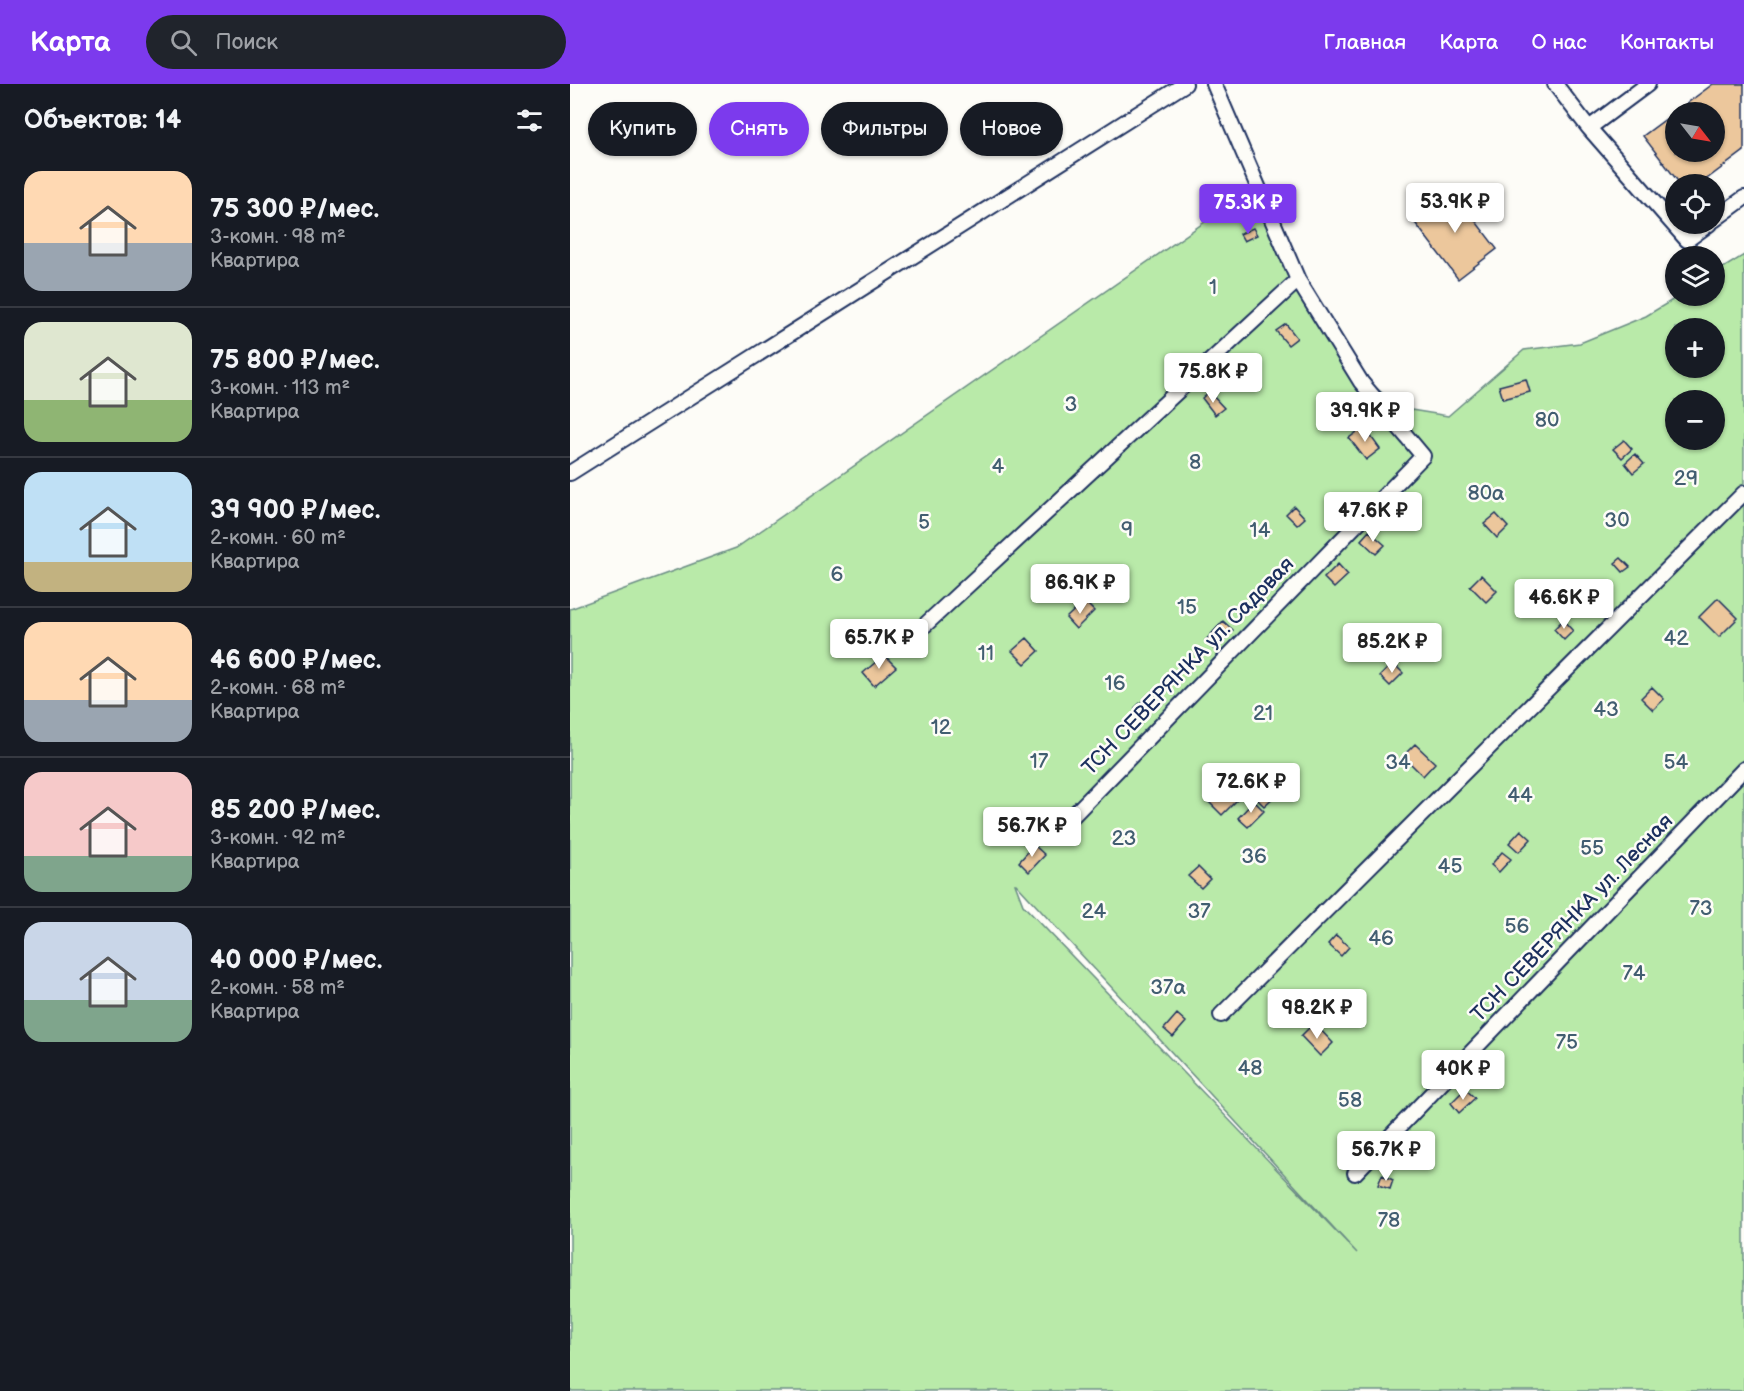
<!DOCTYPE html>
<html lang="ru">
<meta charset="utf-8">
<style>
:root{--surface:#171b24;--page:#20242c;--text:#f1f3f6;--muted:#9ea1a6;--line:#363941;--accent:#7c3aed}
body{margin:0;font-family:"Balsamiq Sans",sans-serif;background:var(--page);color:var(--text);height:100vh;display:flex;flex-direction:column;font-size:22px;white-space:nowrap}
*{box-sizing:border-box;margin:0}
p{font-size:20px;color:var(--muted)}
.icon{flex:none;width:33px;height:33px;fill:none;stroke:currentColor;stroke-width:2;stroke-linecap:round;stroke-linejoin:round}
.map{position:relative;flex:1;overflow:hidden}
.sheet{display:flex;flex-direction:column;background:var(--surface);width:570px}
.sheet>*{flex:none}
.top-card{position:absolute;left:18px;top:18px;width:570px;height:54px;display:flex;gap:12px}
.needle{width:39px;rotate:121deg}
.tools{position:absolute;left:1095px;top:18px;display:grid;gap:12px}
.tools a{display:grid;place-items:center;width:60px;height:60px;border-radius:50%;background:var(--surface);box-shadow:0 2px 4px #0004;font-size:30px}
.price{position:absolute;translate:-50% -51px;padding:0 14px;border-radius:6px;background:#fff;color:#222;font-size:20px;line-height:39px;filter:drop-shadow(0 2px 3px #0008)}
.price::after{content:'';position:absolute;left:50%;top:36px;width:18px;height:14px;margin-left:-9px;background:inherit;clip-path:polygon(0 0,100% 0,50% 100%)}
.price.current{background:var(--accent);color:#fff}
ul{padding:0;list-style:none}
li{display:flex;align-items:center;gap:18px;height:150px;padding:0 24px}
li+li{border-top:2px solid var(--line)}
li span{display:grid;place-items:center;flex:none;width:168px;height:120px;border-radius:18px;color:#555}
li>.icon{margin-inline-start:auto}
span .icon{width:72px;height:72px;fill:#fffc;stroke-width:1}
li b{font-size:26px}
h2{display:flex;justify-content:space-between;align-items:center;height:72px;padding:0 24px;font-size:26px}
.chip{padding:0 21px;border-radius:27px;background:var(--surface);box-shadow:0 2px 4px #0004;font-size:21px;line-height:54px}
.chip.current{background:var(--accent);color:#fff}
header{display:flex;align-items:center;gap:36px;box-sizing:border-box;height:84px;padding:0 30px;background:var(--accent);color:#fff}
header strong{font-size:28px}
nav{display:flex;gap:33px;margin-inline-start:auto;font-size:21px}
.search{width:420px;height:54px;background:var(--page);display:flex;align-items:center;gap:15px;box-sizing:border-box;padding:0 21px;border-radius:33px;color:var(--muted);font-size:22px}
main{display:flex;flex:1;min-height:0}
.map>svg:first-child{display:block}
.green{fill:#b9eaa9;stroke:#6a8c84;stroke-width:1.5;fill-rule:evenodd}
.building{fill:#ecc79c;stroke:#1b2f5e;stroke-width:1.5;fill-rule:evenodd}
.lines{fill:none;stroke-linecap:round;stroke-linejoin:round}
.service-casing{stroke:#1b2f5e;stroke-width:18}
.service{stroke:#fdfcf7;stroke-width:14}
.labels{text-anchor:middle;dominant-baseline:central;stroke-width:5;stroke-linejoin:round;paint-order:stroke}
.park-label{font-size:21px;fill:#425e71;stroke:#fdfcf7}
.street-label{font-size:21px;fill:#1b2f5e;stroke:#fdfcf7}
</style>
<header>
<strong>Карта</strong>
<div class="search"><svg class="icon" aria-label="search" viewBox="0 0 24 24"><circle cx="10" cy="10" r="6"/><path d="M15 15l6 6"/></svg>Поиск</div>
<nav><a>Главная</a><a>Карта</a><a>О нас</a><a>Контакты</a></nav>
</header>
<main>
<section class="sheet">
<h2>Объектов: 14<svg class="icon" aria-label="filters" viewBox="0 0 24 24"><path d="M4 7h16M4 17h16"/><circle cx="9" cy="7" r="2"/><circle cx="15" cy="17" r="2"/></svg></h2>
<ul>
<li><span style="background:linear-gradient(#ffd9b3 60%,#9aa5b1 0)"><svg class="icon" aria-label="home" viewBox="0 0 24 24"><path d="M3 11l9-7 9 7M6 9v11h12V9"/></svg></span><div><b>75 300 ₽/мес.</b><p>3-комн. · 98 m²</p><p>Квартира</p></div></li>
<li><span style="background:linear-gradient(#dfe7d0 65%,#8fb573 0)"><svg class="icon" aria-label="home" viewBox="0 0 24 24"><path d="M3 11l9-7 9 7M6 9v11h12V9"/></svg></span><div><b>75 800 ₽/мес.</b><p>3-комн. · 113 m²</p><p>Квартира</p></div></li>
<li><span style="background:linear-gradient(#bfe0f5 75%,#c2b280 0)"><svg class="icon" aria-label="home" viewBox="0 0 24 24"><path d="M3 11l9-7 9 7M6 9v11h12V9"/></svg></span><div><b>39 900 ₽/мес.</b><p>2-комн. · 60 m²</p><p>Квартира</p></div></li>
<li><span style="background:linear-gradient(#ffd9b3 65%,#9aa5b1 0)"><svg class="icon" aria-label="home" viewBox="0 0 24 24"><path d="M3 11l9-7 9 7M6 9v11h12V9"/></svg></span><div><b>46 600 ₽/мес.</b><p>2-комн. · 68 m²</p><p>Квартира</p></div></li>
<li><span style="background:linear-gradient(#f6c9c9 70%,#7fa58c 0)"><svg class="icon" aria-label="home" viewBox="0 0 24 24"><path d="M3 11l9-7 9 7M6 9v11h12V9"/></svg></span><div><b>85 200 ₽/мес.</b><p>3-комн. · 92 m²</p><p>Квартира</p></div></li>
<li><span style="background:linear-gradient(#c9d6e8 65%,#7fa58c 0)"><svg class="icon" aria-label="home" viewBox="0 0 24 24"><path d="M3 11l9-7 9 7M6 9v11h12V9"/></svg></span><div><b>40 000 ₽/мес.</b><p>2-комн. · 58 m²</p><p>Квартира</p></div></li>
</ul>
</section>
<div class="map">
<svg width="1174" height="1307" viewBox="0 0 1174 1307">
<rect width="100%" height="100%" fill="#fdfcf7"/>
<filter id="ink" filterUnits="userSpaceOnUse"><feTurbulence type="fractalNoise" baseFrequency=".0167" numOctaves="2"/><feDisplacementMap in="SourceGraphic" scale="12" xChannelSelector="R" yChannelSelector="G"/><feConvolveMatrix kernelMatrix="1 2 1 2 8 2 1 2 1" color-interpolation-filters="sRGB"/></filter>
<g filter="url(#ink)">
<!-- green -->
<path class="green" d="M691 99 731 192 802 300 829 324 878 332 954 266 1010 259 1076 232 1109 212H1144L1145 189 1174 171V1307H0V525L166 464ZM1106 244H1144V284H1106ZM1106 316H1144V356H1106ZM445 800H446L787 1169 453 821Z"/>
<!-- building -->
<path class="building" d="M1143 0H1174V67L1130 100H1110L1073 52ZM1106 28H1144V68H1106Z
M881 105 927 165 888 195 843 136Z
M683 144 687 151 674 157 670 150Z
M716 240 727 254 718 261 706 247Z
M956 295 960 308 933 315 929 302Z
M639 308 654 324 645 331 632 314Z
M794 343 810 365 796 376 779 354Z
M1054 356 1062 365 1052 374 1043 365Z
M1065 370 1074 380 1063 389 1055 379Z
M724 422 735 434 727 441 716 430Z
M926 430 938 443 927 454 914 440Z
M799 447 815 461 806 470 791 456Z
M1051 474 1060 483 1053 488 1045 479Z
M768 480 778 491 764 504 754 494Z
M911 491 927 507 916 518 900 502Z
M1148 514 1168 534 1149 553 1129 533Z
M514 517 524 527 506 545 496 534Z
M993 536 1003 547 994 556 984 545Z
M653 537 663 546 645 566 635 557Z
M457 554 469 567 455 580 442 567Z
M314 571 326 583 304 602 293 589Z
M823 579 833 589 820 602 810 592Z
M1082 603 1094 615 1083 626 1071 614Z
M581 608 589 617 573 632 565 624Z
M845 660 865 679 853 692 833 672Z
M657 699 670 713 652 731 639 718Z
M698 701 707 710 694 722 685 713Z
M684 717 694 727 678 743 668 734Z
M951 746 961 755 949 768 939 759Z
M464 761 475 771 459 788 449 778Z
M932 768 941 775 929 788 921 781Z
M628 783 640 795 631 804 618 792Z
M766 851 779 863 771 872 758 860Z
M607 930 616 938 603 953 594 945Z
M744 939 763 959 750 972 731 952Z
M895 1005 905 1014 889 1029 881 1019Z
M812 1091 823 1096 820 1105 808 1101Z"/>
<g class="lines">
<defs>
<path id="service" d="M985 0 1019 44 1078 0
M1019 44 1117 156 1139 140
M1144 136 1174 114
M0 389 615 0
M355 541 728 196
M490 745 853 372 791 298 728 196 644 0
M651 931 1174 409
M785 1089 1174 685"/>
</defs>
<!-- service casing -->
<use href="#service" class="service-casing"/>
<!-- service -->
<use href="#service" class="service"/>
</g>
</g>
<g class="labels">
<!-- park labels -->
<g class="park-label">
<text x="643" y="203">1</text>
<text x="501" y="320">3</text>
<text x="977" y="336">80</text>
<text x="625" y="378">8</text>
<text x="428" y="382">4</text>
<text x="1116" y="394">29</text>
<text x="916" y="409">80а</text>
<text x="1047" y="436">30</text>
<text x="354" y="438">5</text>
<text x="557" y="445">9</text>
<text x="690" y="446">14</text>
<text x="267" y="490">6</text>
<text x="617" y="523">15</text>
<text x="1106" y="554">42</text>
<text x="416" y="569">11</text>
<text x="545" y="599">16</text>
<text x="1036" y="625">43</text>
<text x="693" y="629">21</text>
<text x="371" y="643">12</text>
<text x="469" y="677">17</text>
<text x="828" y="678">34</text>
<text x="1106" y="678">54</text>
<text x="950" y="711">44</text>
<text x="554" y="754">23</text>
<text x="1022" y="764">55</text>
<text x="684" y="772">36</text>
<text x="880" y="782">45</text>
<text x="1131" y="824">73</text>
<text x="524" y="827">24</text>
<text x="629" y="827">37</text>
<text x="947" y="842">56</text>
<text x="811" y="854">46</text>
<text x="1064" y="889">74</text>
<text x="598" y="903">37а</text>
<text x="997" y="958">75</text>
<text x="680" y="984">48</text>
<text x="780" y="1016">58</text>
<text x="819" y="1136">78</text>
</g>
<!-- street labels -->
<g class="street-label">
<text transform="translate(618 582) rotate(-46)">ТСН СЕВЕРЯНКА ул. Садовая</text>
<text transform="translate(1002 834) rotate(-46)">ТСН СЕВЕРЯНКА ул. Лесная</text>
</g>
</g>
</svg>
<div class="tools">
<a><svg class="needle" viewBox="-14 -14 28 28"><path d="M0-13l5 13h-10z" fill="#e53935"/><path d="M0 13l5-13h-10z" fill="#9ea1a6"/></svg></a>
<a><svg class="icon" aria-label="locate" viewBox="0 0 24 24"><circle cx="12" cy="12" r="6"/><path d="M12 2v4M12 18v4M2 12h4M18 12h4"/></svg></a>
<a><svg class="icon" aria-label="layers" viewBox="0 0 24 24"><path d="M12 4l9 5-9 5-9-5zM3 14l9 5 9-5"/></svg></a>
<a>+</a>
<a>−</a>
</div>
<b class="price" style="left:885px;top:150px">53.9K ₽</b>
<b class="price current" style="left:678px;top:151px">75.3K ₽</b>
<b class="price" style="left:643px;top:320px">75.8K ₽</b>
<b class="price" style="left:795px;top:359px">39.9K ₽</b>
<b class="price" style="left:803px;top:459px">47.6K ₽</b>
<b class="price" style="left:510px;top:531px">86.9K ₽</b>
<b class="price" style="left:994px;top:546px">46.6K ₽</b>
<b class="price" style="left:309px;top:586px">65.7K ₽</b>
<b class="price" style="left:822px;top:590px">85.2K ₽</b>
<b class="price" style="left:681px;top:730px">72.6K ₽</b>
<b class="price" style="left:462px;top:774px">56.7K ₽</b>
<b class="price" style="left:747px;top:956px">98.2K ₽</b>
<b class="price" style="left:893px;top:1017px">40K ₽</b>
<b class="price" style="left:816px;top:1098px">56.7K ₽</b>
<div class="top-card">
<a class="chip">Купить</a>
<a class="chip current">Снять</a>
<a class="chip">Фильтры</a>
<a class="chip">Новое</a>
</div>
</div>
</main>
